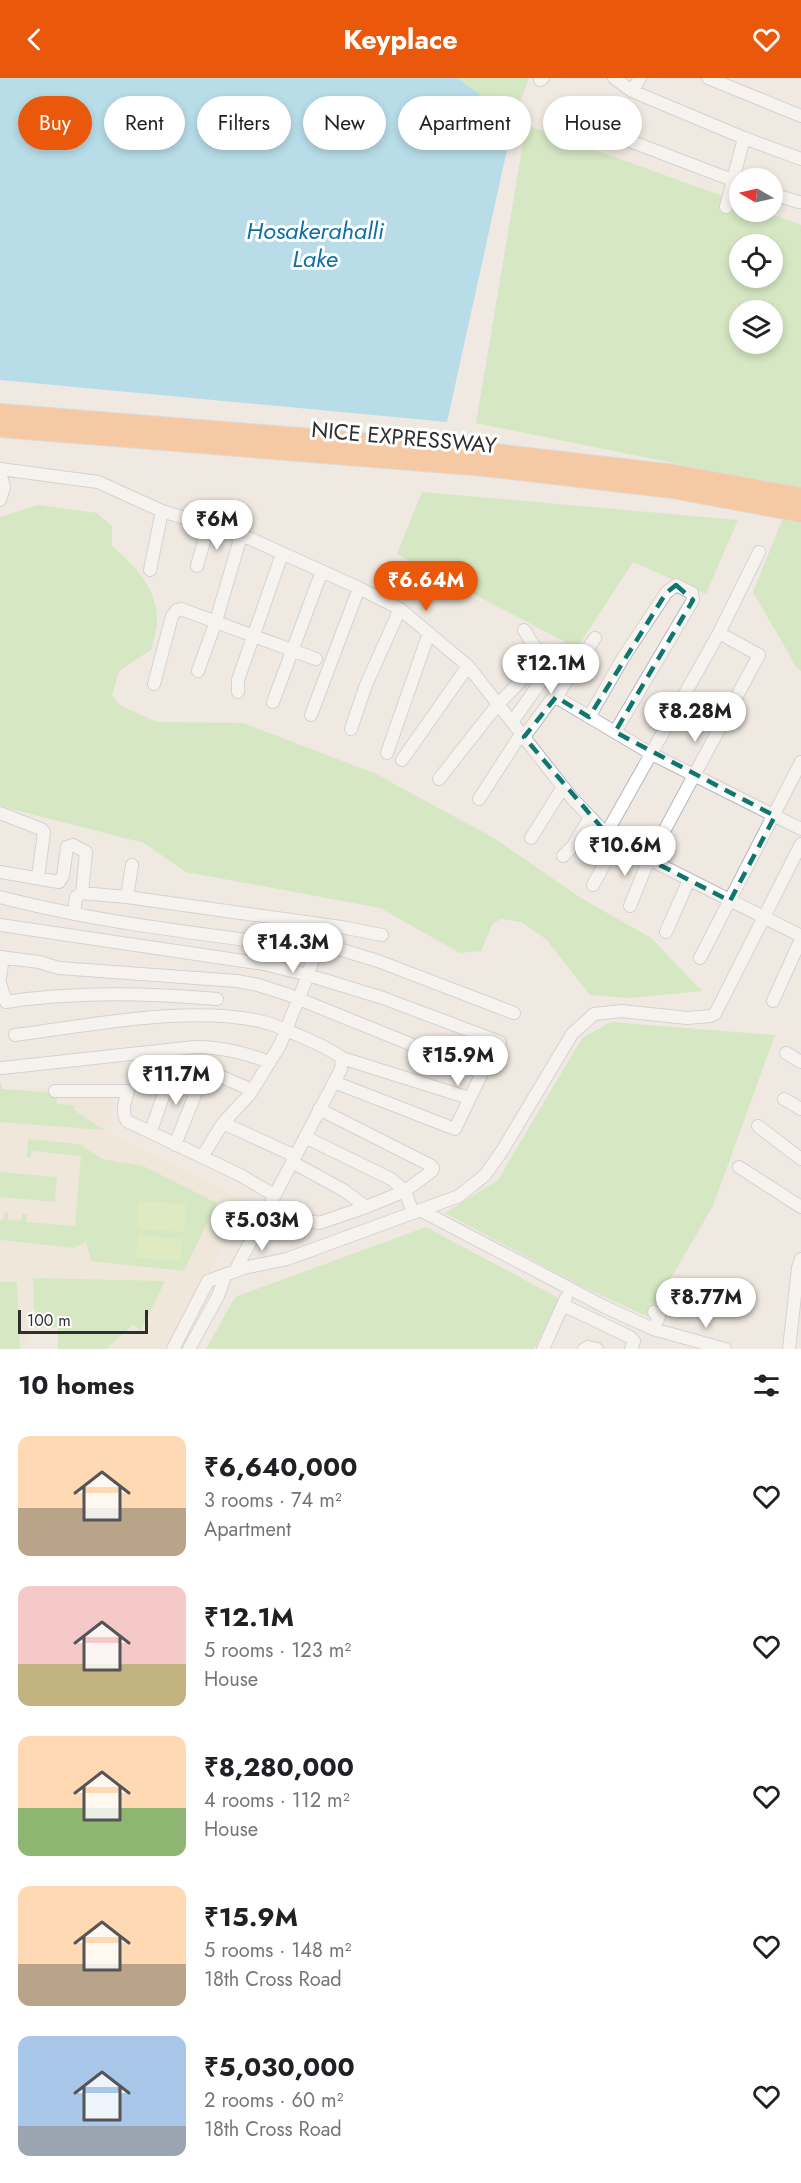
<!DOCTYPE html>
<meta charset="utf-8">
<style>
:root{--surface:#fff;--page:#f6f6f6;--text:#202124;--muted:#757577;--accent:#ea580c}
body{margin:0;font-family:Jost,sans-serif;background:var(--page);color:var(--text);height:100vh;display:flex;flex-direction:column;font-size:22px;white-space:nowrap}
*{box-sizing:border-box;margin:0}
p{font-size:20px;color:var(--muted)}
.icon{flex:none;width:33px;height:33px;fill:none;stroke:currentColor;stroke-width:2;stroke-linecap:round;stroke-linejoin:round}
.map{position:relative;height:1271px;overflow:hidden}
.details{display:flex;flex-direction:column;background:var(--surface);flex:1}
.details>*{flex:none}
.guide{position:absolute;left:18px;top:18px;width:765px;height:54px;display:flex;gap:12px}
.needle{width:39px;rotate:279deg}
.buttons{position:absolute;left:729px;top:90px;display:grid;gap:12px}
.buttons a{display:grid;place-items:center;width:54px;height:54px;border-radius:50%;background:var(--surface);box-shadow:0 3px 9px #0003;font-size:30px}
.scale{position:absolute;left:18px;bottom:15px;width:130px;box-sizing:border-box;padding-left:6px;border:3px solid #2e2e2e;border-top:0;font-size:16px;line-height:21px;white-space:nowrap;color:#2e2e2e;-webkit-text-stroke:4px #fff;paint-order:stroke}
.price{position:absolute;translate:-50% -51px;padding:0 14px;border-radius:21px;background:#fff;color:#222;font-size:20px;line-height:39px;filter:drop-shadow(0 2px 3px #0008)}
.price::after{content:'';position:absolute;left:50%;top:36px;width:18px;height:14px;margin-left:-9px;background:inherit;clip-path:polygon(0 0,100% 0,50% 100%)}
.price.active{background:var(--accent);color:#fff}
ul{padding:0;list-style:none}
li{display:flex;align-items:center;gap:18px;height:150px;padding:0 18px}
li span{display:grid;place-items:center;flex:none;width:168px;height:120px;border-radius:12px;color:#555}
li>.icon{margin-inline-start:auto}
span .icon{width:72px;height:72px;fill:#fffc;stroke-width:1}
li b{font-size:26px}
h2{display:flex;justify-content:space-between;align-items:center;height:72px;padding:0 18px;font-size:26px}
.tag{padding:0 21px;border-radius:27px;background:var(--surface);box-shadow:0 3px 9px #0003;font-size:21px;line-height:54px}
.tag.active{background:var(--accent);color:#fff}
header{display:flex;justify-content:space-between;align-items:center;height:78px;padding:0 18px;background:var(--accent);color:#fff;font-size:27px;font-weight:700}
.map>svg:first-child{display:block}
.education{fill:#f0e6d1}
.green{fill:#b6e59e;fill-rule:evenodd}
.pitch{fill:#c9ec9a}
.water{fill:#75cff0}
.lines{fill:none;stroke-linecap:round;stroke-linejoin:round}
.minor-casing{stroke:#b4b7c1;stroke-width:14}
.highway-casing{stroke:#c9c9c9;stroke-width:20}
.minor{stroke:#fff;stroke-width:12}
.highway{stroke:#ffa35c;stroke-width:18}
.marked{fill:none;stroke:#0f766e;stroke-width:4.5;stroke-dasharray:12 8;stroke-linejoin:round}
.labels{text-anchor:middle;dominant-baseline:central;stroke-width:6;stroke-linejoin:round;paint-order:stroke}
.street-label{font-size:22px;fill:#2e2e2e;stroke:#fff}
.water-label{font-size:24px;font-style:italic;fill:#0d6fa3;stroke:#fff}
</style>
<header><svg class="icon" aria-label="back" viewBox="0 0 24 24"><path d="M15 5l-7 7 7 7"/></svg>Keyplace<svg class="icon" aria-label="heart" viewBox="0 0 24 24"><path d="M12 20l-8-8c-3-5 5-10 8-4 3-6 11-1 8 4z"/></svg></header>
<div class="map">
<svg width="801" height="1271" viewBox="0 0 801 1271">
<rect width="100%" height="100%" fill="#efe9e1"/>
<!-- education -->
<path class="education" d="M0 993 2 1011 114 1009 110 1055 248 1124 168 1271H58V1249L29 1250 30 1266 21 1271H0Z"/>
<!-- green -->
<path class="green" d="M457 0H529L514 40Z
M526 47 739 124 740 134H765L801 147V411L476 345ZM740 166H772V200H740ZM740 232H772V266H740Z
M422 414 738 442 706 516 633 484 577 570 397 476Z
M38 427 97 435 112 448V468C134 487 158 511 157 543 157 552 153 562 152 571L119 593 112 617 119 627 157 644 243 645 374 695 494 760 581 820 651 860 702 913 629 920 590 917 546 861 521 844 501 841 493 845 481 873 460 875 380 830 186 794 144 765 0 728V439Z
M783 440 801 445V593L797 590 753 514Z
M611 944 775 957 713 1128 648 1239 579 1207 445 1135 498 1102 582 960Z
M0 1002 2 1011 57 1015V1026L75 1027 74 1032 104 1052 0 1044Z
M28 1061 79 1066 102 1081 143 1088 217 1125 184 1193 91 1183 86 1164 74 1170 0 1162V1142H3L4 1134 8 1135V1141L21 1143 22 1136H27L26 1144 75 1148 81 1078 32 1073 31 1079H27Z
M0 1094 57 1099 55 1124 0 1119Z
M426 1149 560 1221 534 1271H206L235 1219Z
M33 1200 165 1203 141 1252 133 1247 106 1271H58V1249L35 1250Z
M0 1204H17L20 1271H0Z"/>
<!-- pitch -->
<path class="pitch" d="M139 1123 186 1126 184 1154 137 1151Z
M138 1157 182 1161 181 1183 136 1180Z"/>
<!-- water -->
<path class="water" d="M0 0H457L514 40 447 344 0 302Z"/>
<g class="lines">
<defs>
<path id="minor" d="M614 0 632 13 744 60 801 81
M708 0 801 38
M540 2 543 0
M632 13 640 0
M601 52 740 105
M772 116 799 124
M726 129 744 60
M0 391 98 404 162 433 251 461 359 510 400 531 468 588 571 719 613 763 801 858
M0 395 4 409 0 422
M197 488 208 449
M150 492 162 433
M198 593 216 543 241 458
M154 606 172 538 177 532 181 531 316 581
M238 614V602L282 476
M556 619 650 675 801 751
M273 624 322 493
M311 637 359 510
M589 639 623 580 666 515 676 507 692 515 693 522 615 654
M512 644 564 571
M351 651 366 607 400 531
M524 659 551 622 556 619 595 560
M387 675 429 555
M402 682 468 588
M439 701 498 626 520 604 535 569 524 552
M479 721 521 656
M0 735 41 751 44 754 38 800
M606 756 719 555 759 474
M531 760 563 709
M563 778 573 768 590 739
M0 794 59 804 63 798 67 769 73 767 86 774 82 815
M593 807 616 765
M0 819C104 846 211 857 317 871
M127 819 132 787
M630 828 649 781 759 577 719 555
M74 836 76 819 82 815 127 819 341 849 382 857
M0 847 264 886 308 897 383 920 500 964
M666 854 689 802
M319 865 378 883 514 935
M0 879 39 884 59 890 237 903 258 907 289 917 482 995 455 1051 334 1004
M700 880 801 684
M0 900 3 879
M0 905 6 924C76 913 148 915 217 921
M773 923 801 861
M15 957C87 948 193 926 263 944 273 946 283 951 293 955 309 962 328 969 342 980L341 991 235 1193
M786 975 801 984
M342 980 469 1020
M2 990 195 969C222 969 244 975 270 984
M55 1013H128C125 1024 121 1033 127 1043L240 1097 274 1117
M784 1021 801 1031
M223 1045 295 1078
M758 1048 801 1081
M151 1053 172 992
M305 1059 391 1101 405 1113 413 1135
M175 1067 204 994 208 993 252 1012
M202 1079 223 1045 250 1016 280 967 308 897 324 847
M292 1084 345 1113 366 1129
M739 1089 801 1129
M422 1133 605 1229 653 1251 725 1271
M265 1134 319 1145 366 1129 405 1113 432 1093 433 1090 430 1087 319 1031
M563 1227 630 1259 634 1263 631 1271
M653 1251 659 1239 654 1234
M173 1271 208 1203 244 1190 287 1181 459 1118 485 1097 502 1073 572 956 594 936 622 933 687 940 710 938 715 936 801 766
M189 1271 218 1218 226 1196
M543 1271 566 1220
M584 1271 588 1269 597 1271
M789 1271 798 1190 801 1181"/>
<path id="highway" d="M0 335 487 374 675 396 801 419
M0 350 485 389 672 411 801 435"/>
</defs>
<!-- minor casing -->
<use href="#minor" class="minor-casing"/>
<!-- highway casing -->
<use href="#highway" class="highway-casing"/>
<!-- minor -->
<use href="#minor" class="minor"/>
<!-- highway -->
<use href="#highway" class="highway"/>
</g>
<!-- marked area -->
<path d="M0 0H801V1271H0ZM676 507 693 522 615 654 775 738 730 823 613 763 524 659 556 619 589 639 666 515Z" fill="#efe9e1" fill-opacity=".55" fill-rule="evenodd"/>
<path class="marked" d="M676 507 693 522 615 654 775 738 730 823 613 763 524 659 556 619 589 639 666 515Z"/>
<g class="labels">
<!-- street labels -->
<g class="street-label">
<text transform="translate(404 359) rotate(5)">NICE EXPRESSWAY</text>
</g>
<!-- water labels -->
<g class="water-label">
<text x="315" y="152">Hosakerahalli<tspan x="315" dy="28">Lake</tspan></text>
</g>
</g>
</svg>
<div class="buttons">
<a><svg class="needle" viewBox="-14 -14 28 28"><path d="M0-13l5 13h-10z" fill="#e53935"/><path d="M0 13l5-13h-10z" fill="#757577"/></svg></a>
<a><svg class="icon" aria-label="locate" viewBox="0 0 24 24"><circle cx="12" cy="12" r="6"/><path d="M12 2v4M12 18v4M2 12h4M18 12h4"/></svg></a>
<a><svg class="icon" aria-label="layers" viewBox="0 0 24 24"><path d="M12 4l9 5-9 5-9-5zM3 14l9 5 9-5"/></svg></a>
</div>
<div class="scale">100 m</div>
<b class="price" style="left:217px;top:473px">₹6M</b>
<b class="price active" style="left:426px;top:534px">₹6.64M</b>
<b class="price" style="left:551px;top:617px">₹12.1M</b>
<b class="price" style="left:695px;top:665px">₹8.28M</b>
<b class="price" style="left:625px;top:799px">₹10.6M</b>
<b class="price" style="left:293px;top:896px">₹14.3M</b>
<b class="price" style="left:458px;top:1009px">₹15.9M</b>
<b class="price" style="left:176px;top:1028px">₹11.7M</b>
<b class="price" style="left:262px;top:1174px">₹5.03M</b>
<b class="price" style="left:706px;top:1251px">₹8.77M</b>
<div class="guide">
<a class="tag active">Buy</a>
<a class="tag">Rent</a>
<a class="tag">Filters</a>
<a class="tag">New</a>
<a class="tag">Apartment</a>
<a class="tag">House</a>
</div>
</div>
<section class="details">
<h2>10 homes<svg class="icon" aria-label="filters" viewBox="0 0 24 24"><path d="M4 7h16M4 17h16"/><circle cx="9" cy="7" r="2"/><circle cx="15" cy="17" r="2"/></svg></h2>
<ul>
<li><span style="background:linear-gradient(#ffd9b3 60%,#b9a48a 0)"><svg class="icon" aria-label="home" viewBox="0 0 24 24"><path d="M3 11l9-7 9 7M6 9v11h12V9"/></svg></span><div><b>₹6,640,000</b><p>3 rooms · 74 m²</p><p>Apartment</p></div><svg class="icon" aria-label="heart" viewBox="0 0 24 24"><path d="M12 20l-8-8c-3-5 5-10 8-4 3-6 11-1 8 4z"/></svg></li>
<li><span style="background:linear-gradient(#f6c9c9 65%,#c2b280 0)"><svg class="icon" aria-label="home" viewBox="0 0 24 24"><path d="M3 11l9-7 9 7M6 9v11h12V9"/></svg></span><div><b>₹12.1M</b><p>5 rooms · 123 m²</p><p>House</p></div><svg class="icon" aria-label="heart" viewBox="0 0 24 24"><path d="M12 20l-8-8c-3-5 5-10 8-4 3-6 11-1 8 4z"/></svg></li>
<li><span style="background:linear-gradient(#ffd9b3 60%,#8fb573 0)"><svg class="icon" aria-label="home" viewBox="0 0 24 24"><path d="M3 11l9-7 9 7M6 9v11h12V9"/></svg></span><div><b>₹8,280,000</b><p>4 rooms · 112 m²</p><p>House</p></div><svg class="icon" aria-label="heart" viewBox="0 0 24 24"><path d="M12 20l-8-8c-3-5 5-10 8-4 3-6 11-1 8 4z"/></svg></li>
<li><span style="background:linear-gradient(#ffd9b3 65%,#b9a48a 0)"><svg class="icon" aria-label="home" viewBox="0 0 24 24"><path d="M3 11l9-7 9 7M6 9v11h12V9"/></svg></span><div><b>₹15.9M</b><p>5 rooms · 148 m²</p><p>18th Cross Road</p></div><svg class="icon" aria-label="heart" viewBox="0 0 24 24"><path d="M12 20l-8-8c-3-5 5-10 8-4 3-6 11-1 8 4z"/></svg></li>
<li><span style="background:linear-gradient(#a9c7e8 75%,#9aa5b1 0)"><svg class="icon" aria-label="home" viewBox="0 0 24 24"><path d="M3 11l9-7 9 7M6 9v11h12V9"/></svg></span><div><b>₹5,030,000</b><p>2 rooms · 60 m²</p><p>18th Cross Road</p></div><svg class="icon" aria-label="heart" viewBox="0 0 24 24"><path d="M12 20l-8-8c-3-5 5-10 8-4 3-6 11-1 8 4z"/></svg></li>
</ul>
</section>
